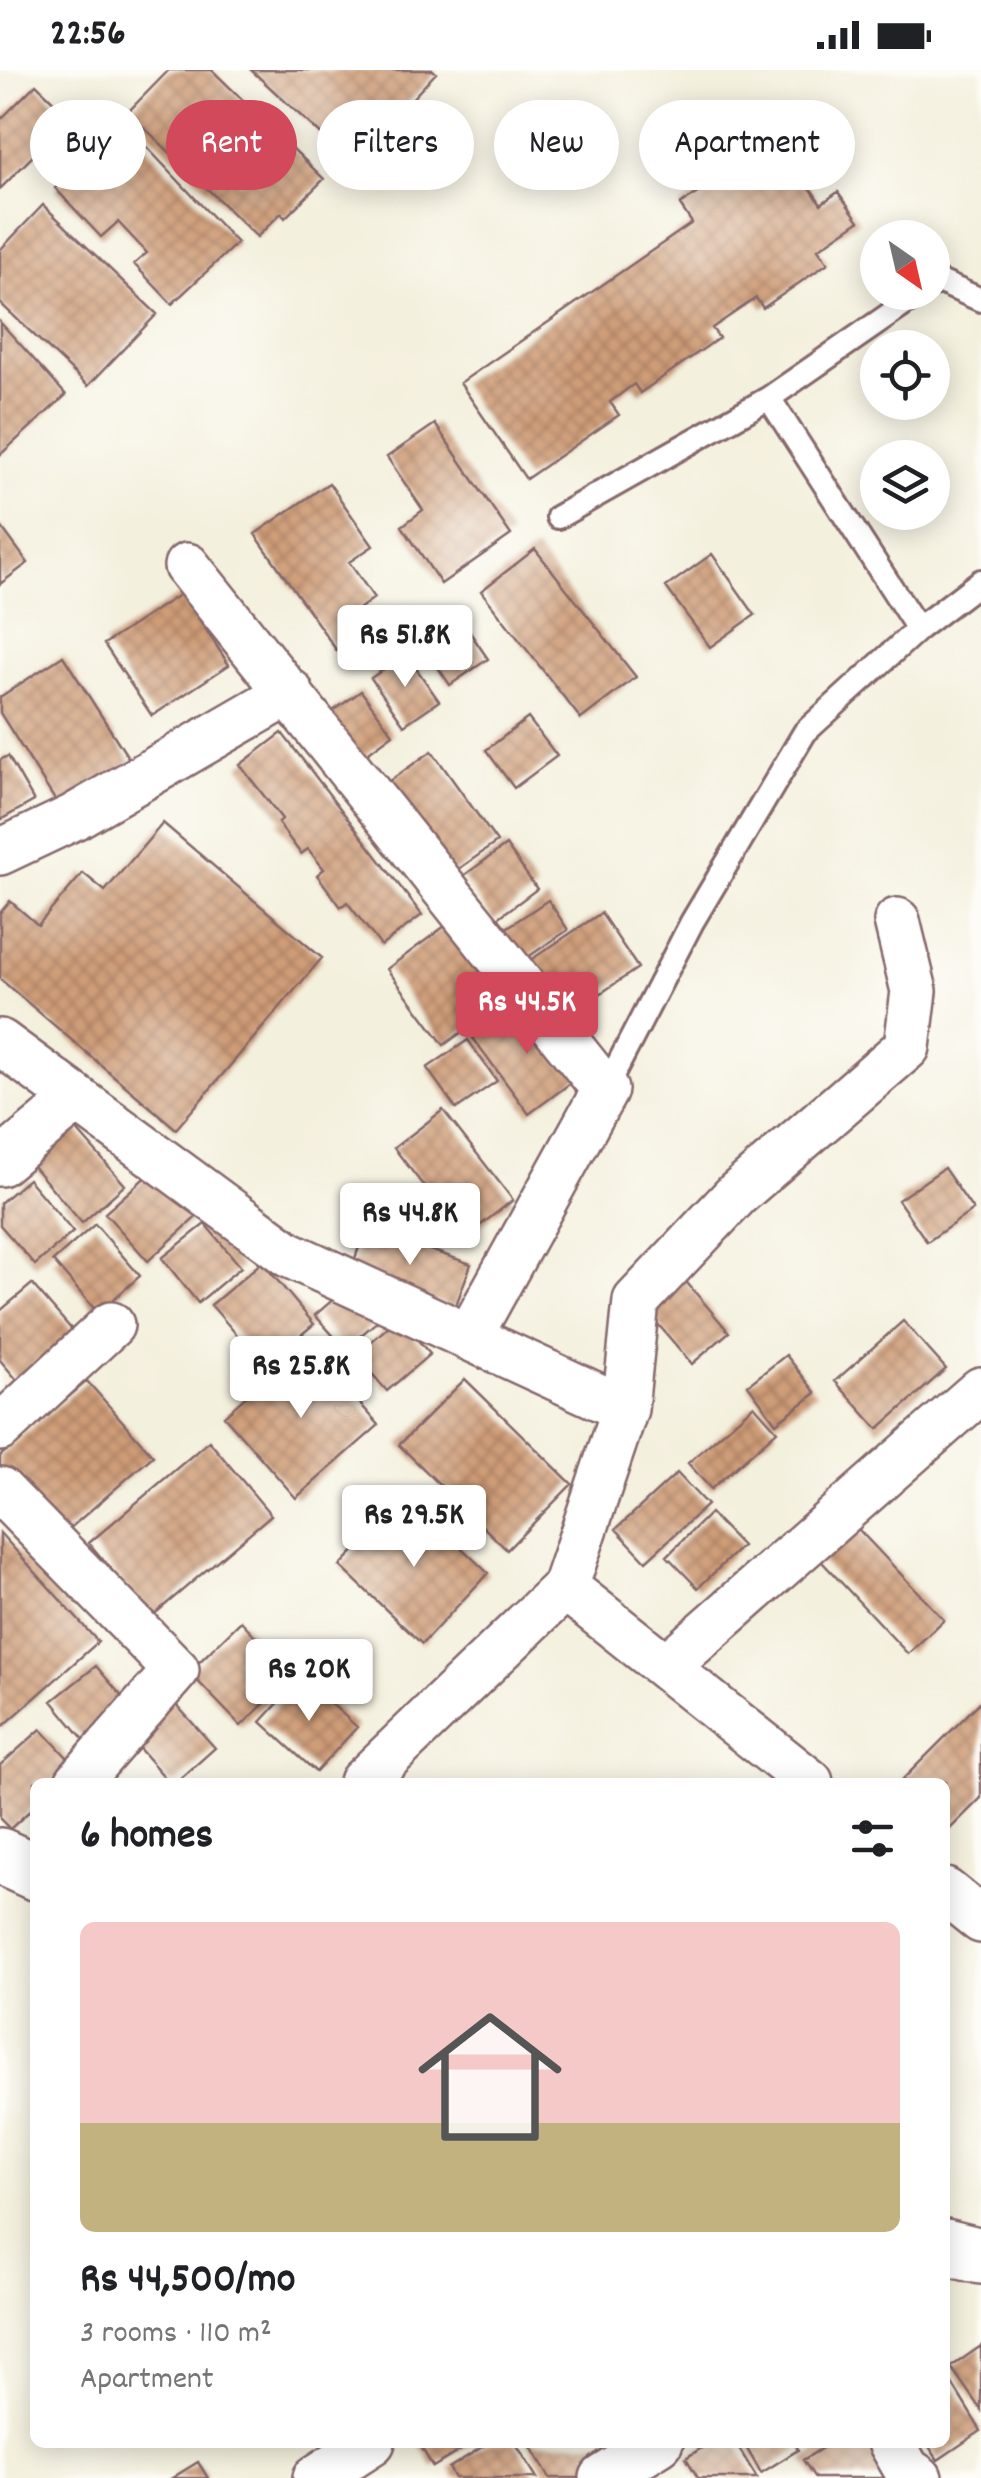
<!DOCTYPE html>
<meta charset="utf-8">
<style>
:root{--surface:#fff;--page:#f2f2f2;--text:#202124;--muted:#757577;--line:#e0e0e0;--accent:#d1495b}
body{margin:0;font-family:Dekko,sans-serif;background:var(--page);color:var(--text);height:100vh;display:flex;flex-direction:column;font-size:38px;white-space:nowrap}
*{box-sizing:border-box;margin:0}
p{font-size:32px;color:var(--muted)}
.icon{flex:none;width:55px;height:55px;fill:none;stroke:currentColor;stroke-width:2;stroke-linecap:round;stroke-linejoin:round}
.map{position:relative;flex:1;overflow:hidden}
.sheet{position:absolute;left:30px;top:1708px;width:920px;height:670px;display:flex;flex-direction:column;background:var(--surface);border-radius:15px;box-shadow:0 5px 25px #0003}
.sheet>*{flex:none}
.top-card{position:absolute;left:30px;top:30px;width:922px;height:90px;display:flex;gap:20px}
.needle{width:65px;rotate:146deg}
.buttons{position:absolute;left:860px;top:150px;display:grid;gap:20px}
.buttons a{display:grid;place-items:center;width:90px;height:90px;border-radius:50%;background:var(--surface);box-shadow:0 5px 25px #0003;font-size:50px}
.price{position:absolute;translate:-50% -85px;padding:0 22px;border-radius:10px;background:#fff;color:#222;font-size:32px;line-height:65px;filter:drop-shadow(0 2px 5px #0008)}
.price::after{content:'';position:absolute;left:50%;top:60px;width:30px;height:22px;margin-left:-15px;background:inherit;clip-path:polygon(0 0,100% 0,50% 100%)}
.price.current{background:var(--accent);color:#fff}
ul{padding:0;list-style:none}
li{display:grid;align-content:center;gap:20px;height:530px;padding:0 50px}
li+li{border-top:2px solid var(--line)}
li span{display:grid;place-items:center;height:310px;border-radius:15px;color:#555}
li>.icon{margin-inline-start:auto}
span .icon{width:180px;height:180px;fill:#fffc;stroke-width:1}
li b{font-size:42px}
h2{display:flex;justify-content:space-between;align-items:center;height:120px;padding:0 50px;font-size:42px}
.tag{padding:0 35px;border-radius:45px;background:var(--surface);box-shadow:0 5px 25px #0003;font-size:35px;line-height:90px}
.tag.current{background:var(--accent);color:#fff}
.status{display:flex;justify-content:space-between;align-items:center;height:70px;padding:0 50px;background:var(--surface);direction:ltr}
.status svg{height:28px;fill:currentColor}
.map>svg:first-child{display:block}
.building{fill:url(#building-cross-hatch)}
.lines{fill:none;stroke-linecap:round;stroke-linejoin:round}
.lane-casing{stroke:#86686a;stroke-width:28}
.street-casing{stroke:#86686a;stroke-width:50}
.secondary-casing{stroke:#86686a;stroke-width:60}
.lane{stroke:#fff;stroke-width:22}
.street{stroke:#fff;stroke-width:45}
.secondary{stroke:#fff;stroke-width:55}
</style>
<div class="status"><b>22:56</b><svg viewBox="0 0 49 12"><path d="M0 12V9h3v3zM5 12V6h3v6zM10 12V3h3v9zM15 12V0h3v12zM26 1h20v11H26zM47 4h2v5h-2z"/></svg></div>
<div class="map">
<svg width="981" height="2408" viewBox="0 0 981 2408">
<defs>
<pattern id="building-cross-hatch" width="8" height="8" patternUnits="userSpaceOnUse" patternTransform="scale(2.5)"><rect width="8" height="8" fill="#cf9d78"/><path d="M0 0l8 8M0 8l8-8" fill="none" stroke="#aa7f63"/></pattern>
</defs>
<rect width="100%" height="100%" fill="#fdfcf7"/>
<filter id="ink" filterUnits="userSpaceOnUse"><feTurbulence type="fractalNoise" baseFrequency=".01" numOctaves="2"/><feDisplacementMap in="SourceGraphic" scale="20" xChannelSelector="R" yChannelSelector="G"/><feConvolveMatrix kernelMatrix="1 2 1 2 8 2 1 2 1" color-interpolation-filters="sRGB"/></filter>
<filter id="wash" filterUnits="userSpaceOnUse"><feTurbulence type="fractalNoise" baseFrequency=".0048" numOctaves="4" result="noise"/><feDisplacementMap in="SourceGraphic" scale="40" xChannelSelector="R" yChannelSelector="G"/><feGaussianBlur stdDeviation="2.25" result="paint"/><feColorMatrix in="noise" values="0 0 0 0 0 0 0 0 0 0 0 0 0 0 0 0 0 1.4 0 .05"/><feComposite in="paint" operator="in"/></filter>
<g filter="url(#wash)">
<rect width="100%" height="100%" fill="#f4f0de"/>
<g id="blocks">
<!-- building -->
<path class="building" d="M169 0H212L324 109 285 148 281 143 257 167 128 42Z
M251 0H433L436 3 352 93Z
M36 14 71 48 0 119V50Z
M124 53 237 173 172 234 134 194 147 183 118 152 101 167 55 118Z
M793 57 815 88 798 100 821 134 838 122 859 151 818 179 828 193 763 238 756 228 712 258 719 268 640 323 634 314 610 332 619 345 526 409 460 313 692 153 680 135Z
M43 135 157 244 88 316 0 233V180Z
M0 252 66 325 0 385Z
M435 354 511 465 441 514 402 456 423 440 387 387Z
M329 413 373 476 349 492 374 528 359 539 372 557 337 581 255 464Z
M0 455 28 493 0 514Z
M535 479 636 607 581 649 481 521Z
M712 484 755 545 710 577 666 517Z
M182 523 229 595 152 646 104 574Z
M456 542 488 589 450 615 418 568Z
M406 584 439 631 404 655 371 608Z
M63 586 131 692 60 738 0 643V627Z
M361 621 393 664 354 693 322 649Z
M528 648 557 686 514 718 486 680Z
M282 663 422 845 381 876 347 832 341 837 317 805 324 799 308 779 301 784 278 753 282 749 240 695Z
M432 681 497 772 449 806 385 714Z
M8 686 34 731 0 750V690Z
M163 753 322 888 176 1059 0 909V843L10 831 38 855 83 803 105 821Z
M506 775 537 819 494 851 462 807Z
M548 830 568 860 519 893 499 863Z
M601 843 638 898 563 949 526 893Z
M453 850 510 927 444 975 387 899Z
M525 930 580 1006 529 1044 473 968Z
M468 970 497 1011 456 1039 427 998Z
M443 1040 513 1130 464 1168 394 1078Z
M74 1057 125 1115 82 1153 31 1094Z
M160 1094 203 1141 148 1191 105 1143Z
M944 1098 973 1140 927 1172 898 1130Z
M28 1109 73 1162 35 1195 0 1155V1133Z
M95 1154 140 1206 98 1243 53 1191Z
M205 1154 241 1197 198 1233 162 1188Z
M366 1158 471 1194 455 1238 350 1202Z
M262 1192 314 1254 264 1296 211 1235Z
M682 1207 729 1262 692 1294 645 1239Z
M32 1214 79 1268 23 1317 0 1290V1241Z
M350 1215 380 1249 345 1279 315 1245Z
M398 1248 430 1284 387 1321 356 1285Z
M903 1251 946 1299 878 1359 835 1311Z
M306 1273 379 1355 296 1428 224 1346Z
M786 1285 816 1323 776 1353 748 1315Z
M465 1309 572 1414 507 1480 399 1375Z
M87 1311 153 1386 60 1467 0 1397V1386Z
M754 1335 777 1361 711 1419 688 1393Z
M209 1371 271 1445 151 1547 89 1473Z
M677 1403 707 1435 646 1491 616 1459Z
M407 1426 488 1503 422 1574 340 1496Z
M710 1443 742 1476 698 1518 667 1486Z
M845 1445 944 1550 908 1584 810 1479Z
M0 1463 98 1572 0 1659Z
M241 1551 293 1606 241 1656 189 1602Z
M96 1596 130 1636 86 1672 52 1631Z
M302 1607 357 1657 316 1702 261 1652Z
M171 1629 215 1678 177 1712H169L129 1667Z
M981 1631V1728L945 1764V1712H900Z
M41 1659 77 1698 61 1712H35V1736L10 1759 0 1749V1695Z
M981 2276V2340L951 2297Z
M945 2302 981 2361 938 2390 926 2372H945Z
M418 2372H474L433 2397Z
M490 2372H515L537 2408H455L449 2398Z
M528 2372H638L585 2408H550Z
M711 2372H735L757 2408H698L686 2388Z
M743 2372H793L798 2380 761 2403Z
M832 2372H877L894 2402 884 2408H815L803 2390Z
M198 2392 208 2408H172Z"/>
</g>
</g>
<g filter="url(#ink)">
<use href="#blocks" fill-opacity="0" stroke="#86686a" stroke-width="2.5"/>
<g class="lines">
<defs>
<path id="lane" d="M932 215 938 211 981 230
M558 447 769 328
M918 559 769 328 922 222
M605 1020 692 852 805 662 918 559 981 511"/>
<path id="street" d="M187 496 605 1020 469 1267
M0 782 74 747 290 622
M0 972 288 1184 625 1339 565 1517 810 1712
M0 1093 77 1029
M625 1339 636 1231 737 1124 907 977 914 921 897 851
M0 1358 111 1255
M0 1420 176 1600 78 1712
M666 1597 981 1320
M362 1712 565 1517
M945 1821 981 1850
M891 2372 907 2400 919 2408
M316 2408 372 2372
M603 2408 660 2372"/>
<path id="secondary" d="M0 1786 35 1802
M945 2177 981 2186"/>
</defs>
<!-- lane casing -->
<use href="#lane" class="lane-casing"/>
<!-- street casing -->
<use href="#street" class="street-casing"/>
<!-- secondary casing -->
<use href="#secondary" class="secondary-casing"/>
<!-- lane -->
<use href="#lane" class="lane"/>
<!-- street -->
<use href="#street" class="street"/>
<!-- secondary -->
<use href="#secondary" class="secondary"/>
</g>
</g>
</svg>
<div class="buttons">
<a><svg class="needle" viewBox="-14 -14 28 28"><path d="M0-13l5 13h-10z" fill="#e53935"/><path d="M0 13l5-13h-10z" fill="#757577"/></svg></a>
<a><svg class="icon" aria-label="locate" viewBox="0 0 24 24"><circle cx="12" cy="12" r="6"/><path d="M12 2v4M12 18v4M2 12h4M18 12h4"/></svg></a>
<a><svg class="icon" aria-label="layers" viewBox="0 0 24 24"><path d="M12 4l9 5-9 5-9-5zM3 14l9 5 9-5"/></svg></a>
</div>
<b class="price" style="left:405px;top:620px">Rs 51.8K</b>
<b class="price current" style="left:527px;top:987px">Rs 44.5K</b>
<b class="price" style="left:410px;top:1198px">Rs 44.8K</b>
<b class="price" style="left:301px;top:1351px">Rs 25.8K</b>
<b class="price" style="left:414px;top:1500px">Rs 29.5K</b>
<b class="price" style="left:309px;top:1654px">Rs 20K</b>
<div class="top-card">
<a class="tag">Buy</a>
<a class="tag current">Rent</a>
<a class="tag">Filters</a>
<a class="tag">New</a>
<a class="tag">Apartment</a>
</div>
<section class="sheet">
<h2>6 homes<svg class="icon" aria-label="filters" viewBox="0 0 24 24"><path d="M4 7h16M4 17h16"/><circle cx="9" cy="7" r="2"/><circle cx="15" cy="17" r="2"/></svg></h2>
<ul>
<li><span style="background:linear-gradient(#f6c9c9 65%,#c2b280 0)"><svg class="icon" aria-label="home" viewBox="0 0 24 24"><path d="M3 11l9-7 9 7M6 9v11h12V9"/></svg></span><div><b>Rs 44,500/mo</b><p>3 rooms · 110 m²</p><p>Apartment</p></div></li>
</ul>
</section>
</div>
